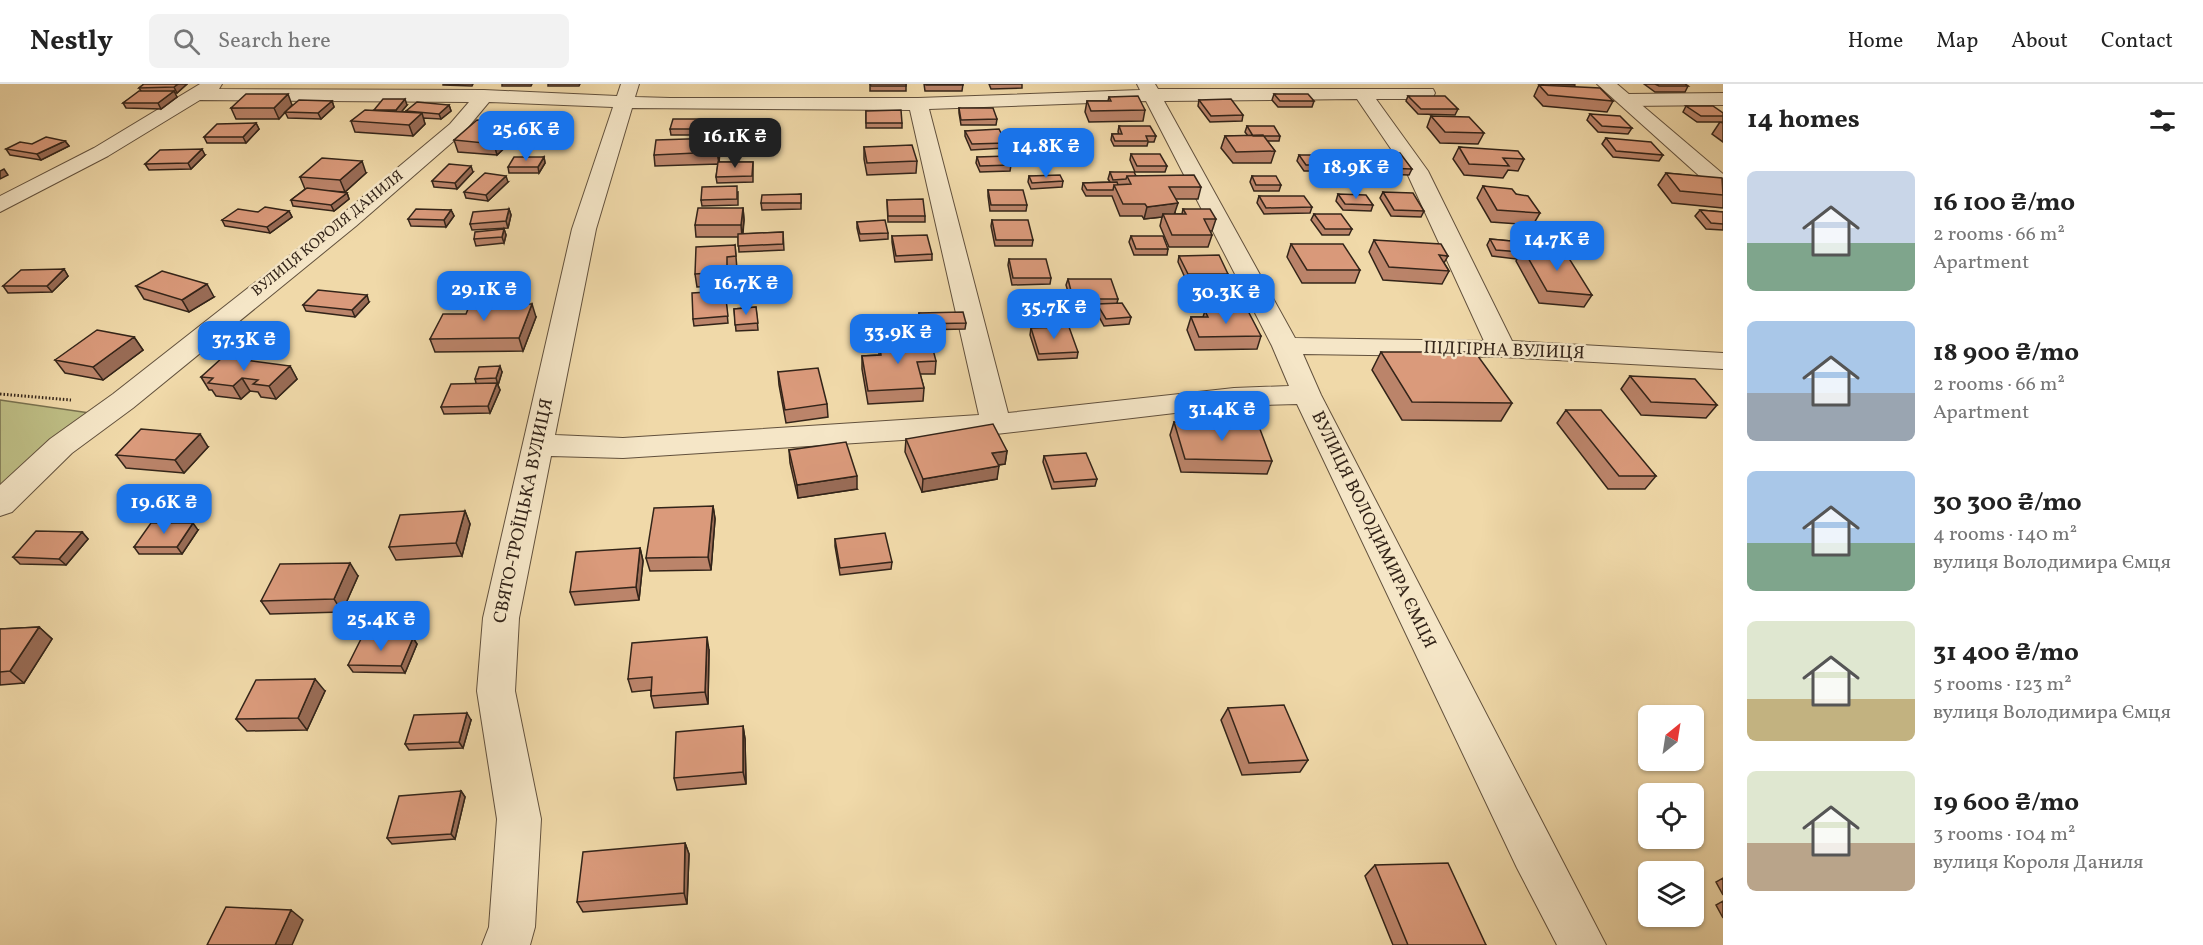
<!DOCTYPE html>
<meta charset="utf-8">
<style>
:root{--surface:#fff;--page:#f2f2f2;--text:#222;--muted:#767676;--line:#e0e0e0;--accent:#1a73e8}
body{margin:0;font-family:Vollkorn,serif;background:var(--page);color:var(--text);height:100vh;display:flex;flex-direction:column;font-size:22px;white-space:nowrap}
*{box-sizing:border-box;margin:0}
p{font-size:20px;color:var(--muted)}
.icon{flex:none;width:33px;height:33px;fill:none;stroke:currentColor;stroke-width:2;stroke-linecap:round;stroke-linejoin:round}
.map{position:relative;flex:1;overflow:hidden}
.drawer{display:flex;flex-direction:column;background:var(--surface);width:480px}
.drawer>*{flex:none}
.needle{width:39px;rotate:30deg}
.buttons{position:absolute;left:1638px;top:621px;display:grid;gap:12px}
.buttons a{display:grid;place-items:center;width:66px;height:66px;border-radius:9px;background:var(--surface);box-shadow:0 2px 4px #0004;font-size:30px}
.price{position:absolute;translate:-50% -51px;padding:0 14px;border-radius:12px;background:var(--accent);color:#fff;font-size:20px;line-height:39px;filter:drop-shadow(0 2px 3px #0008)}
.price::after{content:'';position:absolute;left:50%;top:36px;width:18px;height:14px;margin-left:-9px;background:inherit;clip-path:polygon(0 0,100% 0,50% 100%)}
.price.active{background:#222;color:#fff}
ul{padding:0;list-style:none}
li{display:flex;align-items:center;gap:18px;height:150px;padding:0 24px}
li span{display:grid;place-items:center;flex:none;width:168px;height:120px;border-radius:9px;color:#555}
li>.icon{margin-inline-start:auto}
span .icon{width:72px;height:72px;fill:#fffc;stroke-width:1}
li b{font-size:26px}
h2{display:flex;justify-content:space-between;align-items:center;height:72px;padding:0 24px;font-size:26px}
header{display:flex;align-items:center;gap:36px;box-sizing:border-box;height:84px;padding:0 30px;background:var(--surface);border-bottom:2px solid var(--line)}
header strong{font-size:28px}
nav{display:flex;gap:33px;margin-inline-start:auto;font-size:21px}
.search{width:420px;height:54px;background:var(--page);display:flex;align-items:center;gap:15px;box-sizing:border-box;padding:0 21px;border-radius:9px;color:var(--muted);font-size:22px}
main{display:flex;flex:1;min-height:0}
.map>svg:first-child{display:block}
.green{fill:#bebe85;stroke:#78714f;stroke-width:1.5}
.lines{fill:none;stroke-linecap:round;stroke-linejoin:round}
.minor-casing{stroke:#62513d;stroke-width:2}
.tertiary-casing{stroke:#62513d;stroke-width:2}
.path{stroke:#332419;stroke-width:3;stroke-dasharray:1.5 2;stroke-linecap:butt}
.minor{fill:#f5e6c7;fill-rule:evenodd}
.tertiary{fill:#f5e6c7;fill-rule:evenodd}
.wall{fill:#bb846a;stroke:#332419;stroke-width:1.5}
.shaded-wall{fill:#996c56;stroke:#332419;stroke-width:1.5}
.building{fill:#da9a7b;stroke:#332419;stroke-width:1.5}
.labels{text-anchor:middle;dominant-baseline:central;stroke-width:5;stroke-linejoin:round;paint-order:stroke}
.far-street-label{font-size:15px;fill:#332419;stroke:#f5e6c7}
.street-label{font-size:18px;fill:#332419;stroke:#f5e6c7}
</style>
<header>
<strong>Nestly</strong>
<div class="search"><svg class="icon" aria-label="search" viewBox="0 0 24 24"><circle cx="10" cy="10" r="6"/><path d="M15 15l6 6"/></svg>Search here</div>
<nav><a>Home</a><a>Map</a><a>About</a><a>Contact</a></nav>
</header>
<main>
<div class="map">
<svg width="1723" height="861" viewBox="0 0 1723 861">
<rect width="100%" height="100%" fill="#f0d9a9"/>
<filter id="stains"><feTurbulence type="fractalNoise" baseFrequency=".00333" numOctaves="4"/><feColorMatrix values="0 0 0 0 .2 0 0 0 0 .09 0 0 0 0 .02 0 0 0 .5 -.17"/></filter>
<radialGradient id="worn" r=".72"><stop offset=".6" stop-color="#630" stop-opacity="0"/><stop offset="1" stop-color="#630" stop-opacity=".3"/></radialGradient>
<!-- green -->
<path class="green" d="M0 316 90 329 0 416Z"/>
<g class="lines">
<defs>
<path id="minor" d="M200 0H222L219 5 484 6 617 12 621 0H639L635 13 670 14H918L1140 6 1137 0H1155L1158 5H1433L1435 9 1433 13 1426 15H1376L1428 87 1512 257 1723 269V285L1502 273 1303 270 1321 311 1606 861H1557L1517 784 1297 320 1234 322 996 350 623 374 551 372 519 534 515 607 541 735 535 843 530 861H482L489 843 497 735 477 607 483 534 572 145 613 23 489 18 464 48 356 142 133 324 72 369 12 428 0 432V401L50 355 113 310 340 132 450 40 469 18 200 16 108 72 0 128V112L94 64ZM1357 15 1406 87 1484 257 1295 254 1164 17ZM1146 17 1272 262 1289 302 1234 304 1008 329 929 25ZM632 24 910 26 979 331 623 354 555 351 596 145Z
M1723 9V21L1628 22 1619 16 1628 10Z"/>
<path id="tertiary" d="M1597 0H1617L1723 90V108L1715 106Z"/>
</defs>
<!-- minor casing -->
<use href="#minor" class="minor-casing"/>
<!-- tertiary casing -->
<use href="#tertiary" class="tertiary-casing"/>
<!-- path -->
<path class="path" d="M0 310 71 316"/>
<!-- minor -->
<use href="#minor" class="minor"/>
<!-- tertiary -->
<use href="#tertiary" class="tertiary"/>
</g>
<!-- wall -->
<path class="wall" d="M144 0H187L177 9H174L177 13 161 25 126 24 123 19 141 7 139 4Z
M443 0H473L472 2 443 1Z
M502 0H532L531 2H502Z
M548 0H580L579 2H548Z
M870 0H906V7H870Z
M924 0H963L962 7H925Z
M989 0H1022V4L991 5Z
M1542 0H1573L1575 1 1574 3 1613 17 1607 28 1543 22 1534 12 1539 1H1543Z
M1644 0H1685L1688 2 1685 8H1655Z
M1274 10 1314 17 1312 23H1278L1272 16Z
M1408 12 1458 25 1455 31 1418 30 1406 17Z
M1109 13 1145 26 1143 37 1089 38 1085 28 1087 17H1108Z
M1199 16 1243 31 1242 37 1210 38 1198 22Z
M332 17 334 23 321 35 288 34 285 28 279 35H236L231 24 292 21 287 27Z
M407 21 401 28H406V27L449 21 451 27 441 35 423 34 425 40 413 52 355 48 351 37 374 26Z
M1686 22 1723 29V38H1697L1683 28Z
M959 24 997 35 996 41H961L959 29Z
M866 27 902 39V44H866Z
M1590 30 1632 44 1628 50 1598 48 1587 36Z
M1431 32 1484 49 1478 60 1440 59 1427 43Z
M716 35 717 40 715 51H671L670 45Z
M1720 38 1723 39V58L1712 50Z
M256 39 259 45 246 59H207L204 53Z
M1119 42 1156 52 1154 58H1148L1147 62H1114L1111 56 1112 50H1119L1118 48Z
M1247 42 1280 52 1279 57H1267L1275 67 1271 79H1233L1221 64 1225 52H1248L1245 48Z
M965 47 1006 59 1005 64 971 66 965 52Z
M519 50 497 71 458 68 454 56Z
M718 54 720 65 719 78H753V98L717 99 716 93 718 80 655 82 654 71Z
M1606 54 1663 71 1659 77 1613 73 1602 60Z
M65 57 69 62 41 76 10 71 6 65Z
M1019 61 1059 70 1058 76H1020L1018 67Z
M864 63 917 77 916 89 867 91 864 75Z
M1459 63 1524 75 1518 87 1508 86 1503 94 1464 91 1453 75Z
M1371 68 1412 85 1409 91 1379 90 1369 74Z
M1131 70 1167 82 1165 88H1135L1130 76Z
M205 71 191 85 149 86 145 80Z
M1299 71 1324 81 1322 87H1304L1297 77Z
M544 73 545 79 539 89H509L508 83Z
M977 73 1011 81 1010 87 980 88 976 79Z
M473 88 457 105 434 103 432 97Z
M1110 88 1201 103 1198 115H1175V130H1182L1183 125 1216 135 1212 147H1210L1212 151 1208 163H1169L1160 142 1162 133 1144 135 1142 132H1120L1112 112H1086L1082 105 1083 99 1110 98 1108 95Z
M366 89 345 108 329 107 347 109 349 115 334 127 293 122 291 116 305 105 300 93Z
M1666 89 1723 95V124L1672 119 1658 101Z
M1029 92 1063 97 1062 103 1031 105 1028 98Z
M1252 92 1281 101 1279 107H1254L1250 98Z
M508 98 488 117 466 114 464 108Z
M1483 102 1516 110 1540 129 1533 141 1491 138 1477 114Z
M988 106 1027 121 1026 127H990L988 112Z
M738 108V121L702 122 701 116Z
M1383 108 1424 127 1421 133 1391 132 1380 114Z
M801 110V125L762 126 761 119Z
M1338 110 1373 121 1371 127 1343 126 1336 117Z
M1259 112 1312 123 1310 129 1264 130 1257 119Z
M887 116 925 132V138H888Z
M743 124 744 136 743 150 783 148 784 166 739 168 738 153H696L695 141Z
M509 125 511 131 508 144 472 146 470 140Z
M451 126 454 132 446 143 411 142 408 135Z
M1700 126 1723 128V146L1706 145 1695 132Z
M289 127 292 133 270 149 225 142 222 136 258 128Z
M1314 130 1352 145 1349 151H1322L1311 136Z
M992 136 1033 156 1032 162H995L991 142Z
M857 138 888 149V155L860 157 857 144Z
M504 145 506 151 504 159 476 162 474 155Z
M1522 146 1558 159 1554 165 1525 163 1526 165 1592 211 1584 223 1539 219 1516 177 1517 175 1492 172 1487 161 1490 155 1522 158 1518 152Z
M892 152 932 170V176L895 178 892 158Z
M1131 152 1168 165 1167 171H1134L1129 158Z
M1374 156 1448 172 1444 179 1449 187 1442 200 1383 196 1369 168Z
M1291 160 1360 186 1355 199H1302L1287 173Z
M735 161 737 185H728L729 201 697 203 695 190Z
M1179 172 1228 190 1226 196H1186L1178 178Z
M1009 175 1051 194 1050 200 1012 201 1008 181Z
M64 185 68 192 52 208 8 209 3 202Z
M1068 195 1118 215 1117 219 1131 233 1129 240 1104 242 1096 227 1097 221H1072L1066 201Z
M136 202 214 213 189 228 144 215Z
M725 207 728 239 694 242 693 235Z
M369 218 355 233 306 227 303 221Z
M756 223 758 246 736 247 734 225Z
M1205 227 1261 252 1257 265 1195 266 1187 246 1191 233H1203Z
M919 229 966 239 965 245 920 246 918 235Z
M536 233 523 267 435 268 430 255Z
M1031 244 1078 268 1077 274 1038 276 1030 251Z
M134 253 143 266 103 296 65 289 55 276Z
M879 257 936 277 935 290H920L924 304 923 317 868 320 862 285V272L879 271Z
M1381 268 1512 319 1501 337 1402 336 1372 286Z
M290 282 297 295 276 315 261 313 258 308 250 307 241 315 216 312 212 306H209L201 293Z
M502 288 498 301 500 306 490 329 444 330 441 323 476 299 475 295Z
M778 288 827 320 828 333 786 339 779 301Z
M1630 292 1717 321 1706 334 1641 331 1621 305Z
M1566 326 1656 392 1645 405H1608L1557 339Z
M1174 338 1272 377 1267 390 1181 388 1170 351Z
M906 355 1007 367 1005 380 998 381 997 395 922 408 905 368Z
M208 363 184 389 126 384 116 371Z
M789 366 857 405 798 414 790 379Z
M1044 372 1097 395 1095 402 1052 405 1043 378Z
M713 422 715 435 711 486 650 487 646 474Z
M465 427 470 440 462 472 396 476 389 463Z
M198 446 182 470H139L134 463Z
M82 448 88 455 66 481 20 480 13 473Z
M835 455 892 478 891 485 840 491 835 462Z
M640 464 643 477 639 516 575 521 570 508Z
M358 492 342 528 270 530 261 517Z
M39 543 52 555 24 599 0 601V545Z
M413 554 417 560 405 589 353 588 348 581Z
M709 566 708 620 654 624 651 612V606L632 608 628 595Z
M325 607 307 646 247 647 236 635Z
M1228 624 1308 676 1300 688 1242 691 1221 636Z
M471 636 463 664 409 666 405 660Z
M743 642 745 655 746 700 677 706 674 694Z
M461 707 465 713 455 755 392 760 387 754Z
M685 759 689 770 687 820 583 828 577 818Z
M1375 781 1486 861H1393L1365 792Z
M1723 794V811L1716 798Z
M1723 817V834L1716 821Z"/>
<!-- shaded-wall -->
<path class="shaded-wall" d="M178 0H187L177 9 174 3Z
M174 7 177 13 161 25 158 19Z
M288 10 292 21 279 35 274 24Z
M405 15 407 21 398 32 396 26Z
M332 17 334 23 321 35 318 29Z
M449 21 451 27 441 35 439 30Z
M422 29 425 40 413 52 409 41Z
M716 35 717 40 715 51 714 45Z
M256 39 259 45 246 59 243 53Z
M516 39 519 50 497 71 494 60Z
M718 54 720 65 719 80 717 68Z
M65 57 69 62 41 76 37 70Z
M202 65 205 71 191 85 188 79Z
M544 73 545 79 539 89 538 83Z
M362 77 366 89 345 108 340 96Z
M471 82 473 88 457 105 455 99Z
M4 85 8 91 0 95V87Z
M506 92 508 98 488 117 486 111Z
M347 109 349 115 334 127 331 121Z
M1178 119 1174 131 1163 130 1162 133 1144 135 1147 123Z
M743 124 744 136 742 153 741 141Z
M509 125 511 131 508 144 506 137Z
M451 126 454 132 446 143 444 136Z
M289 127 292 133 270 149 267 143Z
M504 145 506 151 504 159 502 153Z
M64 185 68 192 52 208 47 202Z
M207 200 214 213 189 228 182 216Z
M367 211 369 218 355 233 352 226Z
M532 220 536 233 523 267 519 254Z
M134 253 143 266 103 296 93 283Z
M290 282 297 295 276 315 269 302Z
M500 282 502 288 498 301 496 294Z
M242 294 250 307 241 315 233 302Z
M497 299 500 306 490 329 488 322Z
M200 350 208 363 184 389 175 376Z
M1007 367 1005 380 990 382 992 369Z
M999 382 997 395 922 408 923 395Z
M857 392V405L798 414 797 401Z
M713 422 715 435 711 486 708 473Z
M465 427 470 440 462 472 456 459Z
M193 439 198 446 182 470 177 463Z
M82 448 88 455 66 481 59 475Z
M640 464 643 477 639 516 636 503Z
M350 479 358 492 342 528 334 515Z
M39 543 52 555 24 599 10 587Z
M707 553 709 566 708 620 705 608Z
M413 554 417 560 405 589 401 582Z
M315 595 325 607 307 646 298 634Z
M467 629 471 636 463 664 459 658Z
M743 642 745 655 746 700 743 688Z
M461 707 465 713 455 755 451 750Z
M685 759 689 770 687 820 684 809Z
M291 826 303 836 292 861H275Z"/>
<!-- building -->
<path class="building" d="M144 0H178L174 3 139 4Z
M870 0H906V2H871Z
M925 0H963V1H926Z
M1550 0H1573L1575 1Z
M1655 0H1685L1688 2H1659Z
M1539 1 1600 4 1613 17 1548 11Z
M139 7H174L158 19H123Z
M246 10H288L274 24H231Z
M1274 10H1308L1314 17H1280Z
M1138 12 1145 26 1091 27 1087 17H1111L1109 13Z
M1408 12H1445L1458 25H1421Z
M383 15H405L396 26H374Z
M1231 15 1243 31 1211 32 1199 16Z
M299 16 332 17 318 29 285 28Z
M417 18 449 21 439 30 406 27Z
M1686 22H1713L1723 29V32H1701Z
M959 24H993L997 35 961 36Z
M365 26 422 29 409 41 351 37Z
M901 26 902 39H866V27Z
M1590 30 1620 32 1632 44 1602 42Z
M1431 32 1469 33 1484 49 1445 48Z
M673 35H716L714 45H670Z
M477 36 516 39 494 60 454 56Z
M256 39 243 53H204L217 40Z
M1119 42H1150L1156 52H1146L1148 57H1115L1112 50H1122Z
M1247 42H1274L1280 52H1253Z
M999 45 1006 59 972 60 965 47Z
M1263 51 1275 67 1236 68 1225 52Z
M46 53 65 57 37 70 6 65 20 58 32 60Z
M718 54 717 68 654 71 656 56Z
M1606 54 1651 58 1663 71 1616 67Z
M912 61 917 77 867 79 864 63Z
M1019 61H1056L1059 70H1021Z
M1459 63 1518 67 1524 75 1503 74 1509 82 1469 80Z
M202 65 188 79 145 80 160 66Z
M1371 68 1400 69 1412 85 1382 84Z
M1131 70H1160L1167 82H1137Z
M1299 71H1317L1324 81H1306Z
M1007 72 1011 81 980 82 977 73Z
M514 73H544L538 83H508Z
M322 74 362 77 340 96 300 93Z
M718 78H753L752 92 716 93Z
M449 80 471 82 455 99 432 97Z
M1110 88H1134L1136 92H1127L1126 95 1113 96Z
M485 89 506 92 486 111 464 108Z
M1666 89 1722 94 1723 111 1680 107Z
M1060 91 1063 97 1032 99 1029 92Z
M1194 91 1201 103H1169L1178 119 1147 123 1145 120H1123L1114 101 1131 100 1127 92Z
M1252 92H1276L1281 101H1256Z
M1117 98 1118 101H1114L1113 106H1087L1083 99Z
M737 102V115L701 116 702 103Z
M1483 102 1512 105 1516 110 1528 112 1540 129 1497 126Z
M307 104 347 109 331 121 291 116Z
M988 106H1023L1027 121H991Z
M1383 108 1413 109 1424 127 1394 126Z
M801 110V119H761L762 111Z
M1338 110 1366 111 1373 121 1345 120Z
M1259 112H1304L1312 123 1266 124Z
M923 115 925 132H888L887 116Z
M265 123 289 127 267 143 222 136 238 125 258 128Z
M698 124H743L741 141H695Z
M416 125 451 126 444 136 408 135Z
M509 125 506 137 470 140 473 128Z
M1183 125H1210L1216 135H1204L1212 151H1172L1163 130H1186Z
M1700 126 1723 128V140L1711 139Z
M1314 130H1341L1352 145H1325Z
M885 136 888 149 860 150 857 138Z
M992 136H1028L1033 156H996Z
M504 145 502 153 474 155 475 148Z
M1522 146 1550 148 1558 159 1529 157Z
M783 148V160L738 162V150Z
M927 151 932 170 896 172 892 152Z
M1131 152H1163L1168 165H1136Z
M1490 155 1522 158 1526 165H1523L1521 168 1496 166Z
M1374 156 1441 160 1448 172 1439 171 1449 187 1389 183Z
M1291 160H1343L1360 186H1307Z
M735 161 736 172 727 173V188L695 190 696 163Z
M1523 165 1565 168 1592 211 1547 207Z
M1219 171 1228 190H1188L1179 172Z
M1009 175H1046L1051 194H1013Z
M64 185 47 202H3L21 186Z
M162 187 207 200 182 216 136 202Z
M1068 195H1111L1118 215H1073Z
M318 206 367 211 352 226 303 221Z
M725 207 728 232 693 235 692 209Z
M1122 219 1131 233 1106 235 1097 220Z
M470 220H532L519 254 430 255 443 230H466Z
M756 223 758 239 735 241 734 225Z
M1205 227H1248L1261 252 1199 253 1191 233H1208Z
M963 228 966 239 920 240 919 229Z
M1069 243 1078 268 1039 270 1031 244Z
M97 246 134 253 93 283 55 276Z
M930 254 936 277 917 278 924 304 868 307 862 272 881 271 879 257Z
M1381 268H1475L1512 319 1412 318Z
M223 273 290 282 269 302 253 300 258 296 242 294 233 302 208 299 213 294 201 293Z
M500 282 496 294 475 295 479 283Z
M818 284 827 320 785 326 778 288Z
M1630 292 1695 295 1717 321 1651 318Z
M497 299 488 322 441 323 451 300Z
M1566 326H1601L1656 392H1619Z
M1174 338 1258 340 1272 377 1185 375Z
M993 340 1007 367 992 369 999 382 923 395 906 355Z
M141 345 200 350 175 376 116 371Z
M846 358 857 392 797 401 789 366Z
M1086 369 1097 395 1054 398 1044 372Z
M713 422 708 473 646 474 654 424Z
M465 427 456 459 389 463 400 431Z
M151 439H193L177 463H134Z
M36 447 82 448 59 475 13 473Z
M885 449 892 478 840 484 835 455Z
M640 464 636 503 570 508 576 468Z
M350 479 334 515 261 517 280 480Z
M39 543 10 587 0 588V545Z
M362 553 413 554 401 582 348 581Z
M707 553 705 608 651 612 652 593 628 595 632 559Z
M315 595 298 634 236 635 256 596Z
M1284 621 1308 676 1249 679 1228 624Z
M467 629 459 658 405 660 414 631Z
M743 642V688L674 694 676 648Z
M461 707 451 750 387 754 399 712Z
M685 759 684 809 577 818 583 768Z
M1448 779 1486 861H1408L1375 781Z
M226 823 291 826 275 861H207Z"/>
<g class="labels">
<!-- far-street labels -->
<g class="far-street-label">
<text transform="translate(328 150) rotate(-39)">ВУЛИЦЯ КОРОЛЯ ДАНИЛЯ</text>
</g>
<!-- street labels -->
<g class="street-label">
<text transform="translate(1504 267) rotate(2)">ПІДГІРНА ВУЛИЦЯ</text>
<text transform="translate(524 427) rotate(-78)">СВЯТО-ТРОЇЦЬКА ВУЛИЦЯ</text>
<text transform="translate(1373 446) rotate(64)">ВУЛИЦЯ ВОЛОДИМИРА ЄМЦЯ</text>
</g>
</g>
<rect width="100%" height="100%" filter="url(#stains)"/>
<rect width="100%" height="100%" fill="url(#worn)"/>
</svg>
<div class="buttons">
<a><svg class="needle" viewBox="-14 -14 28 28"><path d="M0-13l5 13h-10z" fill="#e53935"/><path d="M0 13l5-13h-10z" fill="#767676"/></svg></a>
<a><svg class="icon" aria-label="locate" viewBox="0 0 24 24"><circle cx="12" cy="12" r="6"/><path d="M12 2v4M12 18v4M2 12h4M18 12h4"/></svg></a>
<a><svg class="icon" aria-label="layers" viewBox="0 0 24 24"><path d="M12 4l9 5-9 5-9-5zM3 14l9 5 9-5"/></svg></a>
</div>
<b class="price" style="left:526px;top:78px">25.6K ₴</b>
<b class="price active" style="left:735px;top:85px">16.1K ₴</b>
<b class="price" style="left:1046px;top:95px">14.8K ₴</b>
<b class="price" style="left:1356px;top:116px">18.9K ₴</b>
<b class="price" style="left:1557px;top:188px">14.7K ₴</b>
<b class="price" style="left:746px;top:232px">16.7K ₴</b>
<b class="price" style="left:484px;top:238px">29.1K ₴</b>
<b class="price" style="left:1226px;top:241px">30.3K ₴</b>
<b class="price" style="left:1054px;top:256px">35.7K ₴</b>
<b class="price" style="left:898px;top:281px">33.9K ₴</b>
<b class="price" style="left:244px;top:288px">37.3K ₴</b>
<b class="price" style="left:1222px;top:358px">31.4K ₴</b>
<b class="price" style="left:164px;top:451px">19.6K ₴</b>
<b class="price" style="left:381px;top:568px">25.4K ₴</b>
</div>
<section class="drawer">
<h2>14 homes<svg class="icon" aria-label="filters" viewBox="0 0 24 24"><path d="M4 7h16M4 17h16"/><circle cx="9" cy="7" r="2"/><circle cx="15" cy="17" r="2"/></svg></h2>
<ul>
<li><span style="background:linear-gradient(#c9d6e8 60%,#7fa58c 0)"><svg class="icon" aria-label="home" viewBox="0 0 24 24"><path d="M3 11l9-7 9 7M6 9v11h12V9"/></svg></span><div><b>16 100 ₴/mo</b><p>2 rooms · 66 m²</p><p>Apartment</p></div></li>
<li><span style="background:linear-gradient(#a9c7e8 60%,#9aa5b1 0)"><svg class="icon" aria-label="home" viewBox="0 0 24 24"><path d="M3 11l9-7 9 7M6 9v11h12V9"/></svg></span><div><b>18 900 ₴/mo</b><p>2 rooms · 66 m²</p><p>Apartment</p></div></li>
<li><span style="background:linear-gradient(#a9c7e8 60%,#7fa58c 0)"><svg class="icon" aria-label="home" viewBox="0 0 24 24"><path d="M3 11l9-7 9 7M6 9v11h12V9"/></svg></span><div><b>30 300 ₴/mo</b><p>4 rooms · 140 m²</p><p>вулиця Володимира Ємця</p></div></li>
<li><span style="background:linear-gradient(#dfe7d0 65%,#c2b280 0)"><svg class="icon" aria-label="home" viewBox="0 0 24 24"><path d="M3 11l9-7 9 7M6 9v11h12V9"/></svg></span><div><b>31 400 ₴/mo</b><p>5 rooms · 123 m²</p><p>вулиця Володимира Ємця</p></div></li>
<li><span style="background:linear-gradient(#dfe7d0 60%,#b9a48a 0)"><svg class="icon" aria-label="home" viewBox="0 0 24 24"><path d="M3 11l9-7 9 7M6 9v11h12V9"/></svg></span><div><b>19 600 ₴/mo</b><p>3 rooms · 104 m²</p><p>вулиця Короля Даниля</p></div></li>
</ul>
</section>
</main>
